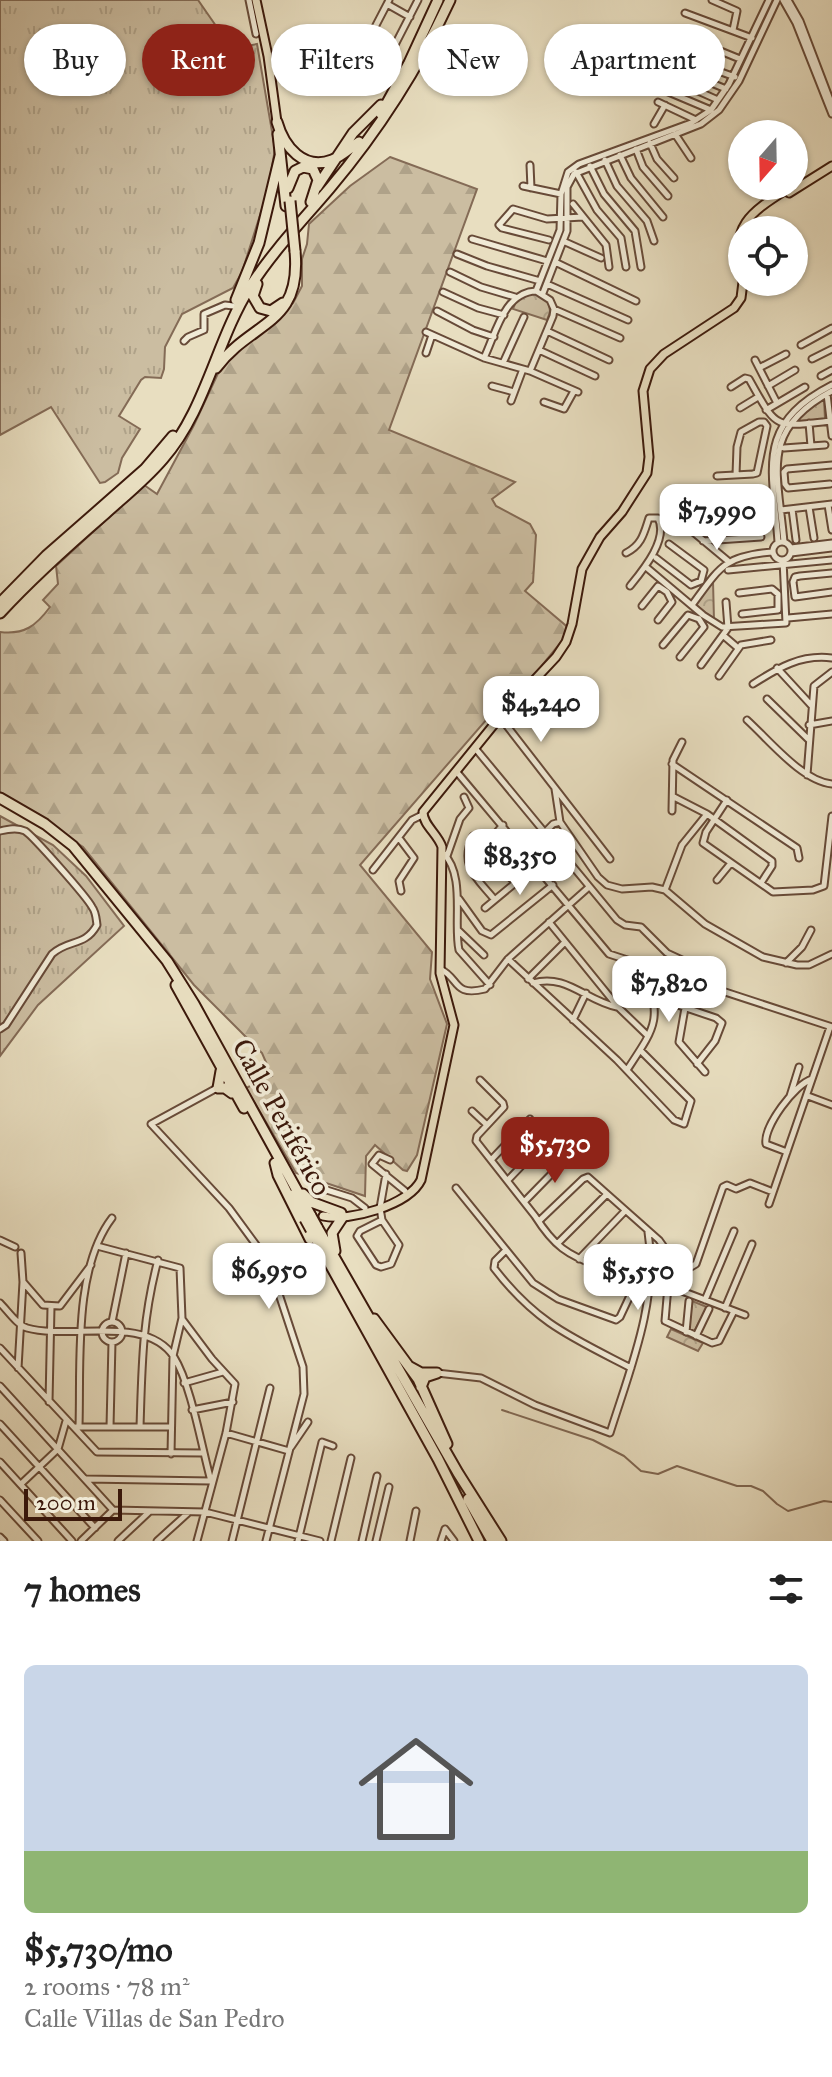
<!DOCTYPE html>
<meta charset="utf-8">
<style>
:root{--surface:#fff;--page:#f2f2f2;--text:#222;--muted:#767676;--line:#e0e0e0;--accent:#8f2418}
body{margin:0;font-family:"IM FELL Great Primer",serif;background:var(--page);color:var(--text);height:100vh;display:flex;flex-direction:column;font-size:30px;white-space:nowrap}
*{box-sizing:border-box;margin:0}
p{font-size:26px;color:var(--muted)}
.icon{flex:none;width:44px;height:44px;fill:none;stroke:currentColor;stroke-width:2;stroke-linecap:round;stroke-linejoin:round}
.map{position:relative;height:1541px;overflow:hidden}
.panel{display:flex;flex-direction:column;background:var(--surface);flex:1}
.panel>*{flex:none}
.guide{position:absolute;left:24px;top:24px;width:784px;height:72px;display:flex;gap:16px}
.needle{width:52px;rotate:200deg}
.buttons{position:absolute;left:728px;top:120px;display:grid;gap:16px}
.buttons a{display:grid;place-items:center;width:80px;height:80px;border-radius:50%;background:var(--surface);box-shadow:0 2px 6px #0004;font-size:40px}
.scale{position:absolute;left:24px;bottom:20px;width:98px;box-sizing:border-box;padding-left:8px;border:4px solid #3c190b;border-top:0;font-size:22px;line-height:28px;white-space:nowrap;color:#3c190b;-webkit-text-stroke:6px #f0ead6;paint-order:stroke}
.price{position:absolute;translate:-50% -68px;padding:0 18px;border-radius:16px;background:#fff;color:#222;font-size:26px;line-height:52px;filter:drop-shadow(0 2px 4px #0008)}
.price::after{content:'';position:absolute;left:50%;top:48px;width:24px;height:18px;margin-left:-12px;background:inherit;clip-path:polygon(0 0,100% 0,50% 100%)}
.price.on{background:var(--accent);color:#fff}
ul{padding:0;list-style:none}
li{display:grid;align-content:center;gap:16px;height:424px;padding:0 24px}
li+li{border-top:2px solid var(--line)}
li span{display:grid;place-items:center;height:248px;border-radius:12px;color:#555}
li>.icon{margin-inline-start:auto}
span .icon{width:144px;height:144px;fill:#fffc;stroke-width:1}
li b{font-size:34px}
h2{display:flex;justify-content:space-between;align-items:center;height:96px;padding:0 24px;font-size:34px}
.chip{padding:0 28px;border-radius:36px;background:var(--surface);box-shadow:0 2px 6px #0004;font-size:28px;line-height:72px}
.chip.on{background:var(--accent);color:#fff}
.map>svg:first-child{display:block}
.grass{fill:url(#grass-tufts);stroke:#846b56;stroke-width:2}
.forest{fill:url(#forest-firs);stroke:#846b56;stroke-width:2}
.park{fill:url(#park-crowns);stroke:#846b56;stroke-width:2}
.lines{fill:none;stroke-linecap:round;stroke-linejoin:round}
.stream{stroke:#806752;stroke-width:2}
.minor-casing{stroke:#674a38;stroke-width:9}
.major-casing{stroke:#3c190b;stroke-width:11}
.highway-casing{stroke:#3c190b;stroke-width:13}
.minor{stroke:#f0ead6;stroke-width:5}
.major{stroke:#e8dec0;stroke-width:7}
.highway{stroke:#e8dec0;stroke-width:9}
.highway-bridge-casing{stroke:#3c190b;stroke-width:13;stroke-linecap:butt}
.highway-bridge{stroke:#e8dec0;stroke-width:9}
.labels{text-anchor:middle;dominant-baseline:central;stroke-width:7;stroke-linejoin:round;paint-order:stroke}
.street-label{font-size:28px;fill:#3c190b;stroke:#f0ead6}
</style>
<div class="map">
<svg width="832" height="1541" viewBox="0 0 832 1541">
<defs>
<pattern id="grass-tufts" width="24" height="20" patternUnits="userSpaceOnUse" patternTransform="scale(2)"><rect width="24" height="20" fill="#cbbda1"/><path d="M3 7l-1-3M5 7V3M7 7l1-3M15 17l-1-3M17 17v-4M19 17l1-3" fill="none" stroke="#afa289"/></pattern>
<pattern id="forest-firs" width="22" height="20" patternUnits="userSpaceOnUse" patternTransform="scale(2)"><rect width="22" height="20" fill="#cbbda1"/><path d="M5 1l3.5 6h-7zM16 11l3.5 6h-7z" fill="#afa289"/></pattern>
<pattern id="park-crowns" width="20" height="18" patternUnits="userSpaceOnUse" patternTransform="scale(2)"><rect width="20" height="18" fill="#cbbda1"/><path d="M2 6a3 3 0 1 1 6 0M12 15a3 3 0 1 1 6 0" fill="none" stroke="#afa289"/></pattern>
</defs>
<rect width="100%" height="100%" fill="#e8dec0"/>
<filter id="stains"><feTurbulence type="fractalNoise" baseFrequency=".0025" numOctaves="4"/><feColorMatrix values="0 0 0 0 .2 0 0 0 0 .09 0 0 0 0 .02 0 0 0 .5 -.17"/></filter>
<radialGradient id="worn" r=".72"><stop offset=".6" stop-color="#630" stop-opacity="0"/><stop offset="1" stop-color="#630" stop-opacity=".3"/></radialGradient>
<!-- grass -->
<path class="grass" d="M0 0H198L232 49 257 44 275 149 268 190 242 272 233 288 182 314 165 347 164 369 161 378 145 377 141 380 119 416 140 429 122 458 118 473 105 482 100 483 51 407 0 435Z
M0 816 53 845 86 876 124 926 38 1005 0 1056Z"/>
<!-- forest -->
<path class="forest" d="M390 157 477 189 389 430 515 482 492 499 496 506 530 524 536 535 533 582 525 591 571 630 507 708 500 704 360 865 432 952 430 979 447 1024 417 1155 407 1171 403 1170 375 1145 366 1156 365 1196 296 1173 246 1088 272 1076 262 1053 194 985 83 847 0 792V632C24 635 36 626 50 607L43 600 58 584 56 566 144 485 157 494 194 425 227 354 293 303 302 286V259L307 244 309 224 350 186Z"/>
<!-- park -->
<path class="park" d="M535 293 549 303 550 312 547 320 513 309 517 299Z
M824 398 825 419 797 422 795 419 804 409Z
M713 581 714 620 695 604Z
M692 1301 707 1307 694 1332 689 1330Z
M671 1329 703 1343 698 1351 667 1337Z"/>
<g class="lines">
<!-- stream -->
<path class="stream" d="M502 1410 593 1440 624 1456 641 1471 658 1474 677 1466 737 1486H751L763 1491 777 1504 788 1511 824 1501 832 1502"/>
<defs>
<path id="minor" d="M249 0 256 34
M389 0 387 4 410 17
M712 0 737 11 733 30
M783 0 796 23 832 114
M788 0 800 21 832 105
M685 13 752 38
M374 29 387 4
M674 32 740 59
M674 55 735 77
M673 67 726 89
M380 74 418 0
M671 79 718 100
M666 91 711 110
M658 102 696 120
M654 124 665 105
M675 134 691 158
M650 143 657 159 674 178
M636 149 643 167 668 196
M620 155 631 178 663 217
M605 160 617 186 647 221 654 241
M530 165 531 188
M590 166 604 194 635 231 641 267
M576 172 597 210 621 238 626 267
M523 186 561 194
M573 204 606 245 609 267
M472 239 547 261
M549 240 502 228 499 225 513 209 547 219 583 217
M563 241 601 258
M457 254 487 266 540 281
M555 262 636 301
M450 272 481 287 515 297
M547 284 628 320
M536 291 560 230 561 194 568 172 579 164 691 123 711 110 729 84 769 0
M443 292 478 308 504 315
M543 293 567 231V187L574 174 701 124 719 110 739 81 777 0
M554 309 620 338
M437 311 473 330 494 337
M547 331 609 360
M426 332 484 358
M184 341 188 337 204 330V314L225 305 233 306
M801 345 832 328
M539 350 595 376
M426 353 432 335
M812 359 832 349
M755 360 777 403
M503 363 524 317
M759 368 786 354
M530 371 553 316 554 309 550 300 536 291C504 292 496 333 484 358L530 371 578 392
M821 376 832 370
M492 386 514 392
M768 386 795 370
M731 387 745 378 749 379C777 428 772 428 830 421
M827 394 832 436
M511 401 523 369
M544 402 564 409 574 391
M740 408 758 397
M766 410 805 387
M809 423 811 446
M784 448 825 445
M717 476 753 474 757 473 767 426 764 422H759L741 432 737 447 736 475
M830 484 788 488 785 484 784 472 787 469 832 465
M828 505 832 530
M809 507 814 538
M792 509 796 540
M781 510 832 504
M689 521 764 516 768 513 769 506
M703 541 761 537
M773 551a9 9 0 1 1 18 0a9 9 0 1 1-18 0Z
M778 542C773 469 754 425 832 385
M784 542C778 472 759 430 832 391
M791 548 832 543
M626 553C642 545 644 533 649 518H658C669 539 643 570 630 586
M791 553 832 548
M656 558 691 585 701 581 704 570 669 544
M728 561 692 531 688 509 689 502 761 496 766 497 769 506
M646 567 703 615 722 627 786 623 783 560
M728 570 832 560
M832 573 800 576 795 577 793 582 795 597 832 592
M739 593 772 589 778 594V610L742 614
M692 605C720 567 724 556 772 552
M642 606 658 586 667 592 672 602 658 620
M788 618 832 614
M724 636 738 648
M663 645 688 615 699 619
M680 657 704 627 699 619
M701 665 728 628 726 602
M777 668 811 705
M719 676 741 645 771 640
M753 684C778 668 801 654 832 658
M767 699 808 739
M500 717 610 859
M747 720C770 741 802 781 832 784
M809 725 832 721
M475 748 617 920 625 925 641 927 667 953 695 966 698 974 695 983
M672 764 797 848 799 858
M456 771 609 954 832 1027
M807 775 814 686 832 672
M555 789 560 822 598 877 607 885 622 889 652 887 665 890 705 924 763 957 797 965H809L832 954
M674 797 707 814 772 861V866L761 883
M727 800 706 832 703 843 773 892 813 890 824 886 832 816
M672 811 673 760 682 742
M0 831C8 829 17 827 25 831 32 835 87 897 92 907 96 912 96 918 97 925 85 947 68 939 52 954L6 1025 0 1029
M399 838 414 858 399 881 401 891
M489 851 491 839 503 825
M526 852 553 824 560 822
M443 853C466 875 453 923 459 950L490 985
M447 856 460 819 469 808 464 797
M373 870 412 820 422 815
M717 880 731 863
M665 890 682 845 707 814
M459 899 482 931 491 935 553 885
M494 899C476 877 459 866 473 836L480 841 515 883
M485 908 537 865
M549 922 618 1007 648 1036
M459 931 484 955
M508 959 617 1060 674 1120 684 1124 691 1101 640 1050
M786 963 802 947 811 930
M440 969C460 978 452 997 485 989L508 959 589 887
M528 979 564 943
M533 983C566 973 586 1001 617 1007
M654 997 716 1018 722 1023 715 1041 697 1064
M685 1008 679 1042 705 1072
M573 1020 586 993
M627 1070C658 1023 660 1022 646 967
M480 1080 503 1103 504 1107 477 1136 476 1141 535 1216C554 1246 567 1255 600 1267
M217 1088 151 1124 229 1208 262 1253 277 1288 303 1367 304 1394 266 1541
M790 1096 799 1067
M808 1096 832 1105
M472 1111 487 1125
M787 1152 766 1144C763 1127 795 1084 812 1079
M390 1160 379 1155 372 1164 405 1191
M491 1160 530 1119
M508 1180 549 1137
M314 1186 352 1198 365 1208
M456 1188 533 1283 558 1299 616 1320 620 1317 635 1285 650 1279 745 1315
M525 1201 569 1156
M769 1204 830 1027
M382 1220 360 1231 357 1236 376 1265 381 1267 391 1264 399 1245 382 1220 380 1208 386 1174
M539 1221 583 1179 588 1177 659 1240 669 1254 691 1267 696 1264 723 1187 727 1185 736 1189 750 1183 773 1192
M0 1240 15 1247
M558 1243 607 1194
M97 1246 180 1268 182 1318 173 1356 171 1454
M506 1250 495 1261 494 1268C536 1323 571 1337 631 1368
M579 1259 625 1211
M24 1283 43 1305 60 1306 91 1265
M668 1286 665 1321 712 1343 719 1341 734 1311
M705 1300 734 1231
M0 1303C8 1311 17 1325 27 1328 70 1340 146 1314 174 1357 191 1384 202 1449 211 1481
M725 1308 752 1244
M182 1319 212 1359 235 1384 226 1433 197 1541
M112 1322 126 1253
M102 1332a10 10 0 1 1 20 0a10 10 0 1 1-20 0Z
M686 1332 689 1301
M696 1336 709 1309
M0 1348 97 1452 203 1453
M18 1368 23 1282 21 1253
M437 1373 481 1378 535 1405 610 1433C630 1369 659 1300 648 1232
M184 1383 223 1372
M0 1386 113 1510 205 1512 320 1541
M49 1402 51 1307
M192 1410 233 1402
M0 1424 95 1528
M79 1426C81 1364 73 1269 112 1218
M76 1427H171
M110 1427 112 1342
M140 1427C142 1366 142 1320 158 1260
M226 1433 289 1451
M291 1447 308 1422
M0 1462 72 1541
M86 1479 211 1481
M21 1484 58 1449 66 1421
M0 1500 38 1541
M445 1529 454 1541
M0 1537 4 1541
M81 1541 113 1510
M118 1541 149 1512
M157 1541 188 1513
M232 1541 270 1388
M298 1541 322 1442 333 1446
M331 1541 351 1458
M362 1541 377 1476
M376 1541 389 1487
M410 1541 416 1511
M441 1541 445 1529"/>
<path id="major" d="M256 0 268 56 277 122
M789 193 832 166
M742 275C728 224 753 211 792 186
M323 1216C349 1222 409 1205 421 1180L454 1025 440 973 442 847C438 834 423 825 423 812L500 717 556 657 566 642 572 624 582 569 600 537 622 512 647 473 649 457 643 391 650 369 664 354 734 308 741 298 743 282"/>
<path id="highway" d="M381 114 409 63 438 0
M277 122C284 147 304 171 332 160 342 156 350 148 359 142
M278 134 286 206
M317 187 353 133 381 105
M288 188 295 171 303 167 313 169 318 180 311 202
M257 284 253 296 260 308 271 311 283 303
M236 300 259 243 280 156
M216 368C252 320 302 326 295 251
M0 603 46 556 145 469 173 436
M0 613C33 577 69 545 106 513 125 496 146 479 163 459 206 410 216 341 250 287 273 251 303 220 330 188 379 130 418 69 450 0
M0 798 45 824 73 846 167 961 194 1004 311 1216
M176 985 244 1108
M221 1071 218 1088H225L232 1093
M275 1163 278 1175 310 1239
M303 1194 311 1202 341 1213 342 1218 332 1233 335 1251
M292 1195 305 1219
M317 1227 458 1473 501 1541
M311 1230 438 1459 479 1541
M374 1319 418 1379 447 1444
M410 1367 421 1373H437L425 1377 421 1387
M468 1499 492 1541"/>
</defs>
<!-- minor casing -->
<use href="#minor" class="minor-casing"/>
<!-- major casing -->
<use href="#major" class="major-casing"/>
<!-- highway casing -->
<use href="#highway" class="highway-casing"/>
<!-- minor -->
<use href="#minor" class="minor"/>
<!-- major -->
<use href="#major" class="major"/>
<!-- highway -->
<use href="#highway" class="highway"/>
<defs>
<path id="highway-bridge" d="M290 201 295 251
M311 1216 317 1227
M305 1219 311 1230"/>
</defs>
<!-- highway-bridge casing -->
<use href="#highway-bridge" class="highway-bridge-casing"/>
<!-- highway-bridge -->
<use href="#highway-bridge" class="highway-bridge"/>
</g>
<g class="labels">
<!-- street labels -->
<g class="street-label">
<text transform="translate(282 1117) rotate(61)">Calle Periférico</text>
</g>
</g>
<rect width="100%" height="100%" filter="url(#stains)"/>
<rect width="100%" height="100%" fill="url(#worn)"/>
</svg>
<div class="buttons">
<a><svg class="needle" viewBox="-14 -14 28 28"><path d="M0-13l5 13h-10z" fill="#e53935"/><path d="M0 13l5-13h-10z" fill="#767676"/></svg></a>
<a><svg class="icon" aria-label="locate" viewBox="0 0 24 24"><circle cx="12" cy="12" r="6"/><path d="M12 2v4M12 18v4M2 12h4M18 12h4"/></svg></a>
</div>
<div class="scale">200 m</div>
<b class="price" style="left:717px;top:552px">$7,990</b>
<b class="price" style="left:541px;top:744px">$4,240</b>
<b class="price" style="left:520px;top:897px">$8,350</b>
<b class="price" style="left:669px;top:1024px">$7,820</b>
<b class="price on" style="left:555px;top:1185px">$5,730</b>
<b class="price" style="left:269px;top:1311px">$6,950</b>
<b class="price" style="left:638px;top:1312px">$5,550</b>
<div class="guide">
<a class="chip">Buy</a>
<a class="chip on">Rent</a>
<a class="chip">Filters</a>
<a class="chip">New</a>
<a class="chip">Apartment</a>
</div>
</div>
<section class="panel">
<h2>7 homes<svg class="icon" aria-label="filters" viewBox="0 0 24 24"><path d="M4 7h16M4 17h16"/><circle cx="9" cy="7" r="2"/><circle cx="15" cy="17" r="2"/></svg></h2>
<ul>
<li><span style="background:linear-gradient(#c9d6e8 75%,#8fb573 0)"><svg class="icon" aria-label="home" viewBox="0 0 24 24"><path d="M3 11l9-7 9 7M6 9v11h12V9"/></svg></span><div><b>$5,730/mo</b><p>2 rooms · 78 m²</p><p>Calle Villas de San Pedro</p></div></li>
</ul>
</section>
